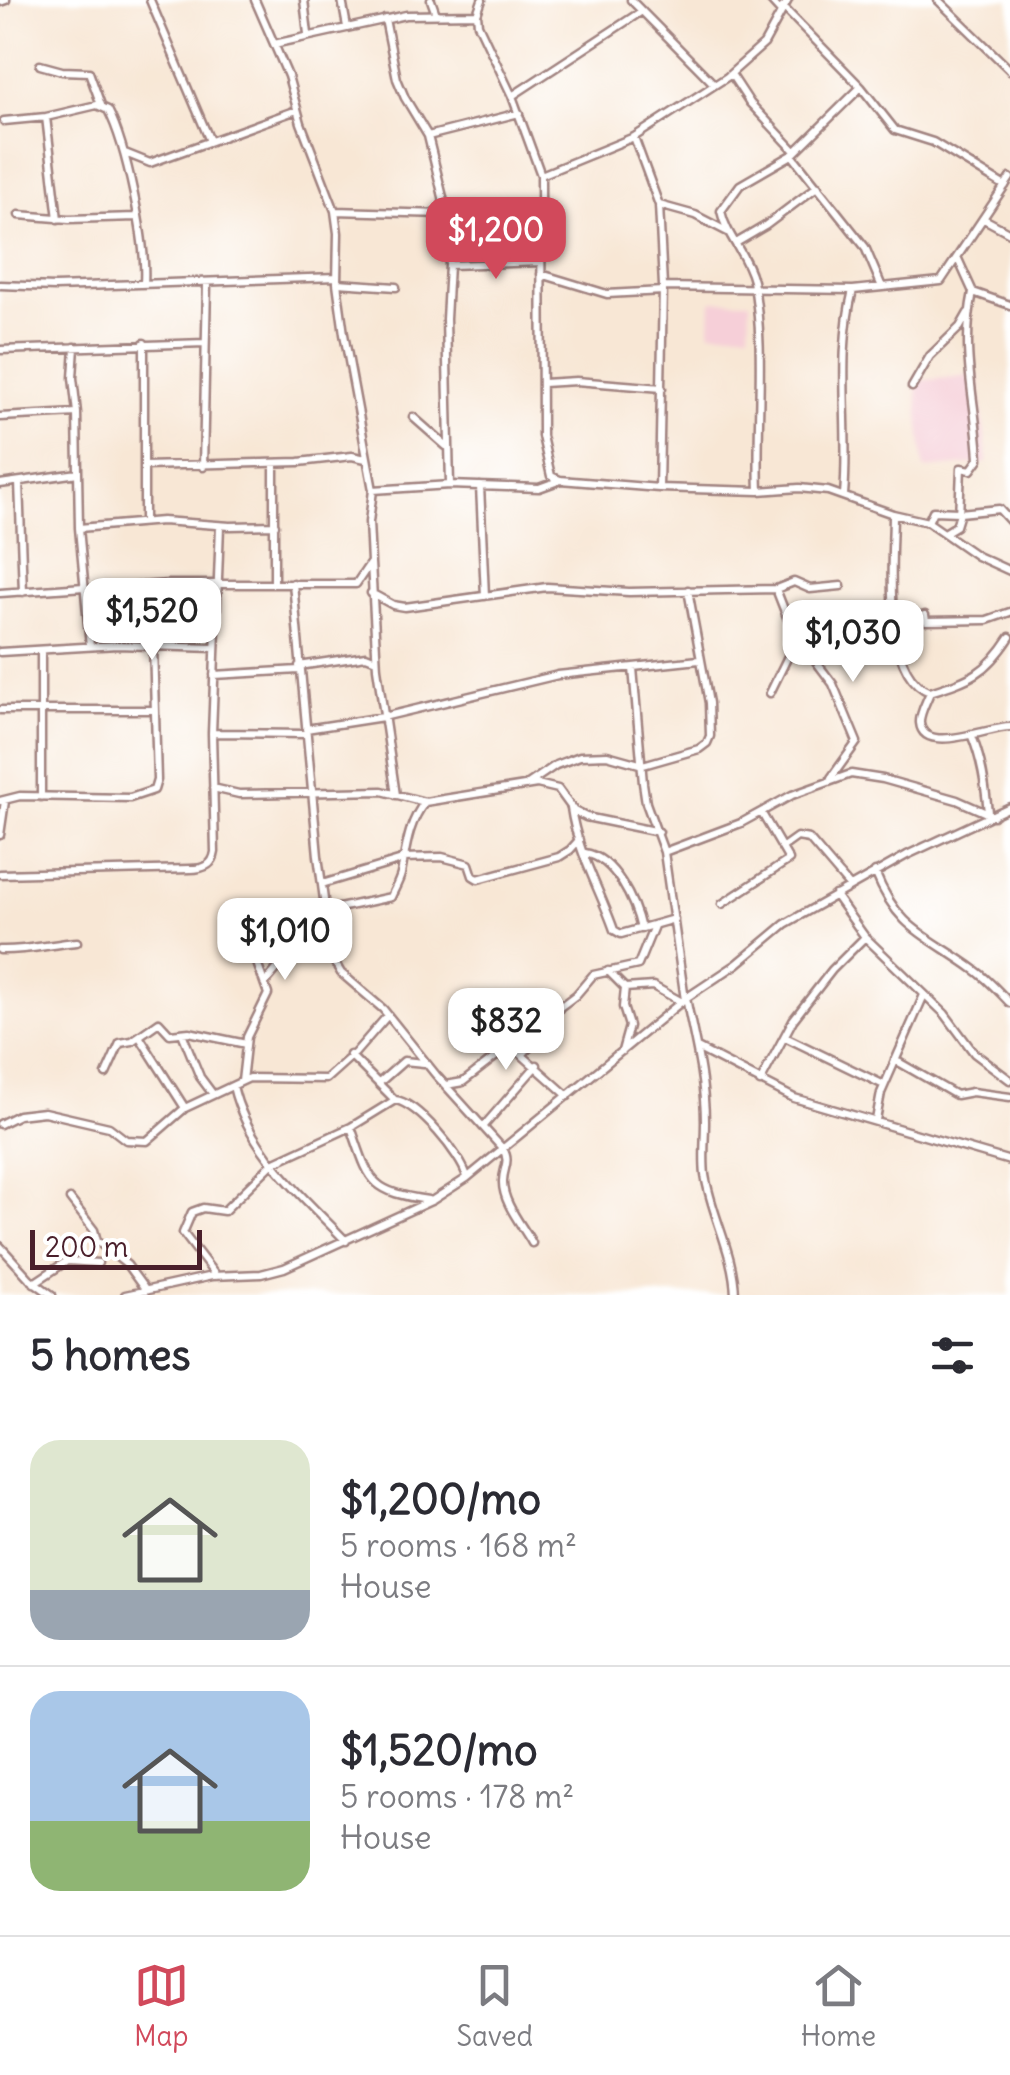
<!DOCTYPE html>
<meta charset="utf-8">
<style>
:root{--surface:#fff;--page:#f2f2f3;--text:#2b2b33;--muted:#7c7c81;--line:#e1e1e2;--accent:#d1495b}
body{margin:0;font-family:Delius,sans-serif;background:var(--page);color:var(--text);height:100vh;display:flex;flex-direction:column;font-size:38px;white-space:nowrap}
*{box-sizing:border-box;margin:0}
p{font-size:32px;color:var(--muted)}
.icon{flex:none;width:55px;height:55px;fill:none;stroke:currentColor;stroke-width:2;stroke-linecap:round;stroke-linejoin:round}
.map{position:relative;height:1295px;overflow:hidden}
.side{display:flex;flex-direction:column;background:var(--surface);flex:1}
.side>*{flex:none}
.scale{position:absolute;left:30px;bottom:25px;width:172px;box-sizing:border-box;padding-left:10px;border:5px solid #4a1f2b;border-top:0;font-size:28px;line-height:35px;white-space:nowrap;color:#4a1f2b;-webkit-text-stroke:8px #fff;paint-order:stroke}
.price{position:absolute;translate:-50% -85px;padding:0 22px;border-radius:20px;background:#fff;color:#222;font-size:32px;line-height:65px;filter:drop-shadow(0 2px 5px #0008)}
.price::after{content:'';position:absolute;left:50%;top:60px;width:30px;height:22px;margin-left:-15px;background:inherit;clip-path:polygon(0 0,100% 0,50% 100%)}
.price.selected{background:var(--accent);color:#fff}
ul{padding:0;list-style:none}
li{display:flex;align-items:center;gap:30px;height:250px;padding:0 30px}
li+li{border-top:2px solid var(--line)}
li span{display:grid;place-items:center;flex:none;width:280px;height:200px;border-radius:30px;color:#555}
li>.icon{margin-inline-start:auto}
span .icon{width:120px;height:120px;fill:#fffc;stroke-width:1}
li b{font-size:42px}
h2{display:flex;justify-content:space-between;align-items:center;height:120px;padding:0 30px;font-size:42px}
.menu{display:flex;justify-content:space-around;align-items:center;height:140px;border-top:2px solid var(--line);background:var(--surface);font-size:28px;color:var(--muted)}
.menu a{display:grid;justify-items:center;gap:5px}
.menu .selected{color:var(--accent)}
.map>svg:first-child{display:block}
.built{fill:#f6cfd8}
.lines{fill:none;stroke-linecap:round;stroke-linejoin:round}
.minor-casing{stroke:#a18380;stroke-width:11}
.minor{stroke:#fff;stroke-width:6}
</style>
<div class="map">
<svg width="1010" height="1295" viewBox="0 0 1010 1295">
<rect width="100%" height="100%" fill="#fff"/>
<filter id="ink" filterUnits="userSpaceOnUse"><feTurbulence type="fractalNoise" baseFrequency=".01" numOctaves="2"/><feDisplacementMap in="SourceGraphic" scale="20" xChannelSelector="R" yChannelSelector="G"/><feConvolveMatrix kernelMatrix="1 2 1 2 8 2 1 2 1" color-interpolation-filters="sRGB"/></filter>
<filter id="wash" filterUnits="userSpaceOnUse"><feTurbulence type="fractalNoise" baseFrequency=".0048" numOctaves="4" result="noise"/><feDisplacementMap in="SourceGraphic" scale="40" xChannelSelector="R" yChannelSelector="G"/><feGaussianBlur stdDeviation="2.25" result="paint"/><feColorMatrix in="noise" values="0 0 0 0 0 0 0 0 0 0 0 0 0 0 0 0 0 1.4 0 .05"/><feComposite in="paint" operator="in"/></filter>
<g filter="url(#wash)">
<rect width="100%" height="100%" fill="#f8e7d5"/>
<!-- built -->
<path class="built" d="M711 301H750L749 332H710Z
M979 375 987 463 924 469 916 381Z"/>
</g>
<g filter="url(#ink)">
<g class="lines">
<defs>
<path id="minor" d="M150 0 210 141
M304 0 308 34
M342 0 347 27
M431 0 436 14
M482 0 477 14 478 24 512 96 541 175 542 436 551 476 560 480 659 488 759 491 799 488 828 491 893 514 928 522 977 556 1010 571
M631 0 714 84
M770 0 781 12
M938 0 1010 70
M0 2 6 0
M783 7 861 87 895 130 933 142 1005 186
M385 19 397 79 405 98 428 136 443 197 449 265 446 319 450 485
M274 44 406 15 477 14
M40 65 62 71 89 72 101 105
M731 74 750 103 795 151
M512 96 642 11
M46 117 58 219
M4 121 46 117 97 105 108 110C126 144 147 244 144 283
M428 136 519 113
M634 137 659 205 663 286
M125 153 150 163 297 110
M792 155 865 247 882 287
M541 175 634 137 727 77 764 44 788 0
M659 205 695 215 728 232
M335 211 443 214
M19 215 69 219 136 217
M984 219 1010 233
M736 243 765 226 818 186
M958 259 973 292 1010 305
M449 265 541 262
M541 274 607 294 663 291
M338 283 396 287
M0 285 55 287 337 277
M75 347 73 378 77 413 79 528 90 646
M0 350 205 343
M543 383 576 381 662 388
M912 387 930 356 960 327 968 313
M0 417 77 413
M413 417 446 446
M144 466 299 462 352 456 366 459
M203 467 207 284
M19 482 23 592
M0 484 78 473
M480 486 485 596
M659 488 663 287 853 290 941 281 1010 178
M373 490 450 485 539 488 561 480
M759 491C756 426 766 343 753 281 747 255 726 236 721 211L740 185 792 155 861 87
M844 495C850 428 836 356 853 290
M893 514C893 557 880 674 930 692 971 679 986 674 1010 637
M959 517 961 468 971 470 979 459C976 399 960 354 973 292
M144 522V343
M928 522 933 511 959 512
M79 528 162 521 230 526 275 525
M946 532 956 526 960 513 999 509 1010 521
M371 563 377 668 396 795
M274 582V464
M293 583 318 856 332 958 341 973 383 1009 436 1075 503 1149C511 1162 503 1168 503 1181 502 1202 522 1225 532 1243
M776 589 796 640 802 643 833 684 857 742 831 778
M85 590 168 584H356L371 562 369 522 373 490 344 334 337 283 338 233 335 211 301 123 288 76 255 0
M0 593 84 587
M371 593 393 605 405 607 547 587 629 592 776 589 794 582 810 589 841 586
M895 623 925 615 926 621 987 620 1010 612
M0 652 117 645 215 648
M299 666 366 656 376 660
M633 668 643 783 646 803 664 852 685 1000
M214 675 299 670
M930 692C927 701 919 714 920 723 923 756 992 726 1010 727
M770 693 796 640
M0 710H153
M306 729 383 717 558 675 699 660
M212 733 306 734
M971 734C982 760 985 784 988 812
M528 784 556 765 580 756 607 755 643 765 699 749 707 743 710 736 709 703 688 590
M213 788 239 794 382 791 425 802 537 784 558 789 574 811 586 817 659 832
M41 797V650
M0 801 20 796 130 798 154 790 157 780 153 645
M571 808C577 851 600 890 614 930L621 934 674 919
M0 835 5 801
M783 847 797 837 809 839 850 887
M664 852 741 823 792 795 851 774 883 779 957 800 993 816
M585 853C615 858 635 902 641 929
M402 858 442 857 469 864 473 876 478 879 559 857 570 850 579 840
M875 872C899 932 928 935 975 970 988 979 999 992 1010 1003
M0 874 190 869C203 869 213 866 215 852L212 733 220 526
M322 884 402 860
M722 904 789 860 761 812
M865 937 945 1014 974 1053 1010 1080
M0 950C27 951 51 944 77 942
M608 971 625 988 623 1007 629 1026 622 1051
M266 982 325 911 391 897C394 890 399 882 401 874 406 849 408 823 425 802
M625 988 653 986 682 1002
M686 998C694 1038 705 1080 705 1121 705 1139 703 1157 705 1175 712 1217 734 1253 735 1295
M182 1033 200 1077 212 1093
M139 1036 185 1108
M785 1037 884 1085
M697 1048 794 1098 1010 1161
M524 1053 545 1031 560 1007 576 995 593 975 638 965 654 926
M350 1055 395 1100
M895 1060 956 1095 972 1092 1010 1097
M106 1074 120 1043 132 1041 159 1022 170 1034 189 1032 246 1044
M242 1081 247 1037 268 994 257 963 260 948 258 928 283 910 325 907
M760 1082 793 1020 832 970 865 937 835 895
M379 1083 404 1061 424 1063
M446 1085 463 1082 507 1048 513 1047 568 1096
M233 1086C248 1151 302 1195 346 1241
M876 1120 881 1093 924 995
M0 1124 18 1115 44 1112 109 1127 126 1140 147 1141 185 1108 249 1078 326 1079 355 1053 388 1015
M351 1127C370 1181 368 1191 428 1200
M483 1127 537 1065
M70 1199 94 1230 97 1241 127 1265 146 1291
M0 1246 30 1279 52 1295
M216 1276 183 1233 192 1212 203 1208 224 1211 273 1163 351 1127 395 1100C417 1102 462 1156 467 1177
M34 1283 67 1261 98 1263
M125 1295 212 1276 261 1274 284 1268 433 1200 467 1178 686 998 737 964 785 924 907 855 1010 807"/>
</defs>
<!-- minor casing -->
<use href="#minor" class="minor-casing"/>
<!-- minor -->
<use href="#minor" class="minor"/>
</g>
</g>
</svg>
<div class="scale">200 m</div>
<b class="price selected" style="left:496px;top:282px">$1,200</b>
<b class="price" style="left:152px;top:663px">$1,520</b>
<b class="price" style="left:853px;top:685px">$1,030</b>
<b class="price" style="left:285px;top:983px">$1,010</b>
<b class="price" style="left:506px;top:1073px">$832</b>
</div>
<section class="side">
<h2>5 homes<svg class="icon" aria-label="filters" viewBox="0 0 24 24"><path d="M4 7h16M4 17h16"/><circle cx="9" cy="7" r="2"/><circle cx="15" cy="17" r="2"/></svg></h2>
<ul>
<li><span style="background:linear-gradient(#dfe7d0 75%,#9aa5b1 0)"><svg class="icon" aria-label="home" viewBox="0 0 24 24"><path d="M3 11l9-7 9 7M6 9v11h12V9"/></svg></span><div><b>$1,200/mo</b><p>5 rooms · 168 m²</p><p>House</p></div></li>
<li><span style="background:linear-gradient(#a9c7e8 65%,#8fb573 0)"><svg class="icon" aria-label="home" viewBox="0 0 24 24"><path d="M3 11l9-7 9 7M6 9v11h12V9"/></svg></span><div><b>$1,520/mo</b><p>5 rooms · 178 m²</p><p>House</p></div></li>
</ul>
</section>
<nav class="menu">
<a class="selected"><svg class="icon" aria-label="map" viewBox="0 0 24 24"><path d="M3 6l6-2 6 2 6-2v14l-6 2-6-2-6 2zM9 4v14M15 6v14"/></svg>Map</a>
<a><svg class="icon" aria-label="saved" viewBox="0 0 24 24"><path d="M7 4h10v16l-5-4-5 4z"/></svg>Saved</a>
<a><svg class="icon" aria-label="home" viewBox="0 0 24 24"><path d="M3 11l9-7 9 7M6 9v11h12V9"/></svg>Home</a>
</nav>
